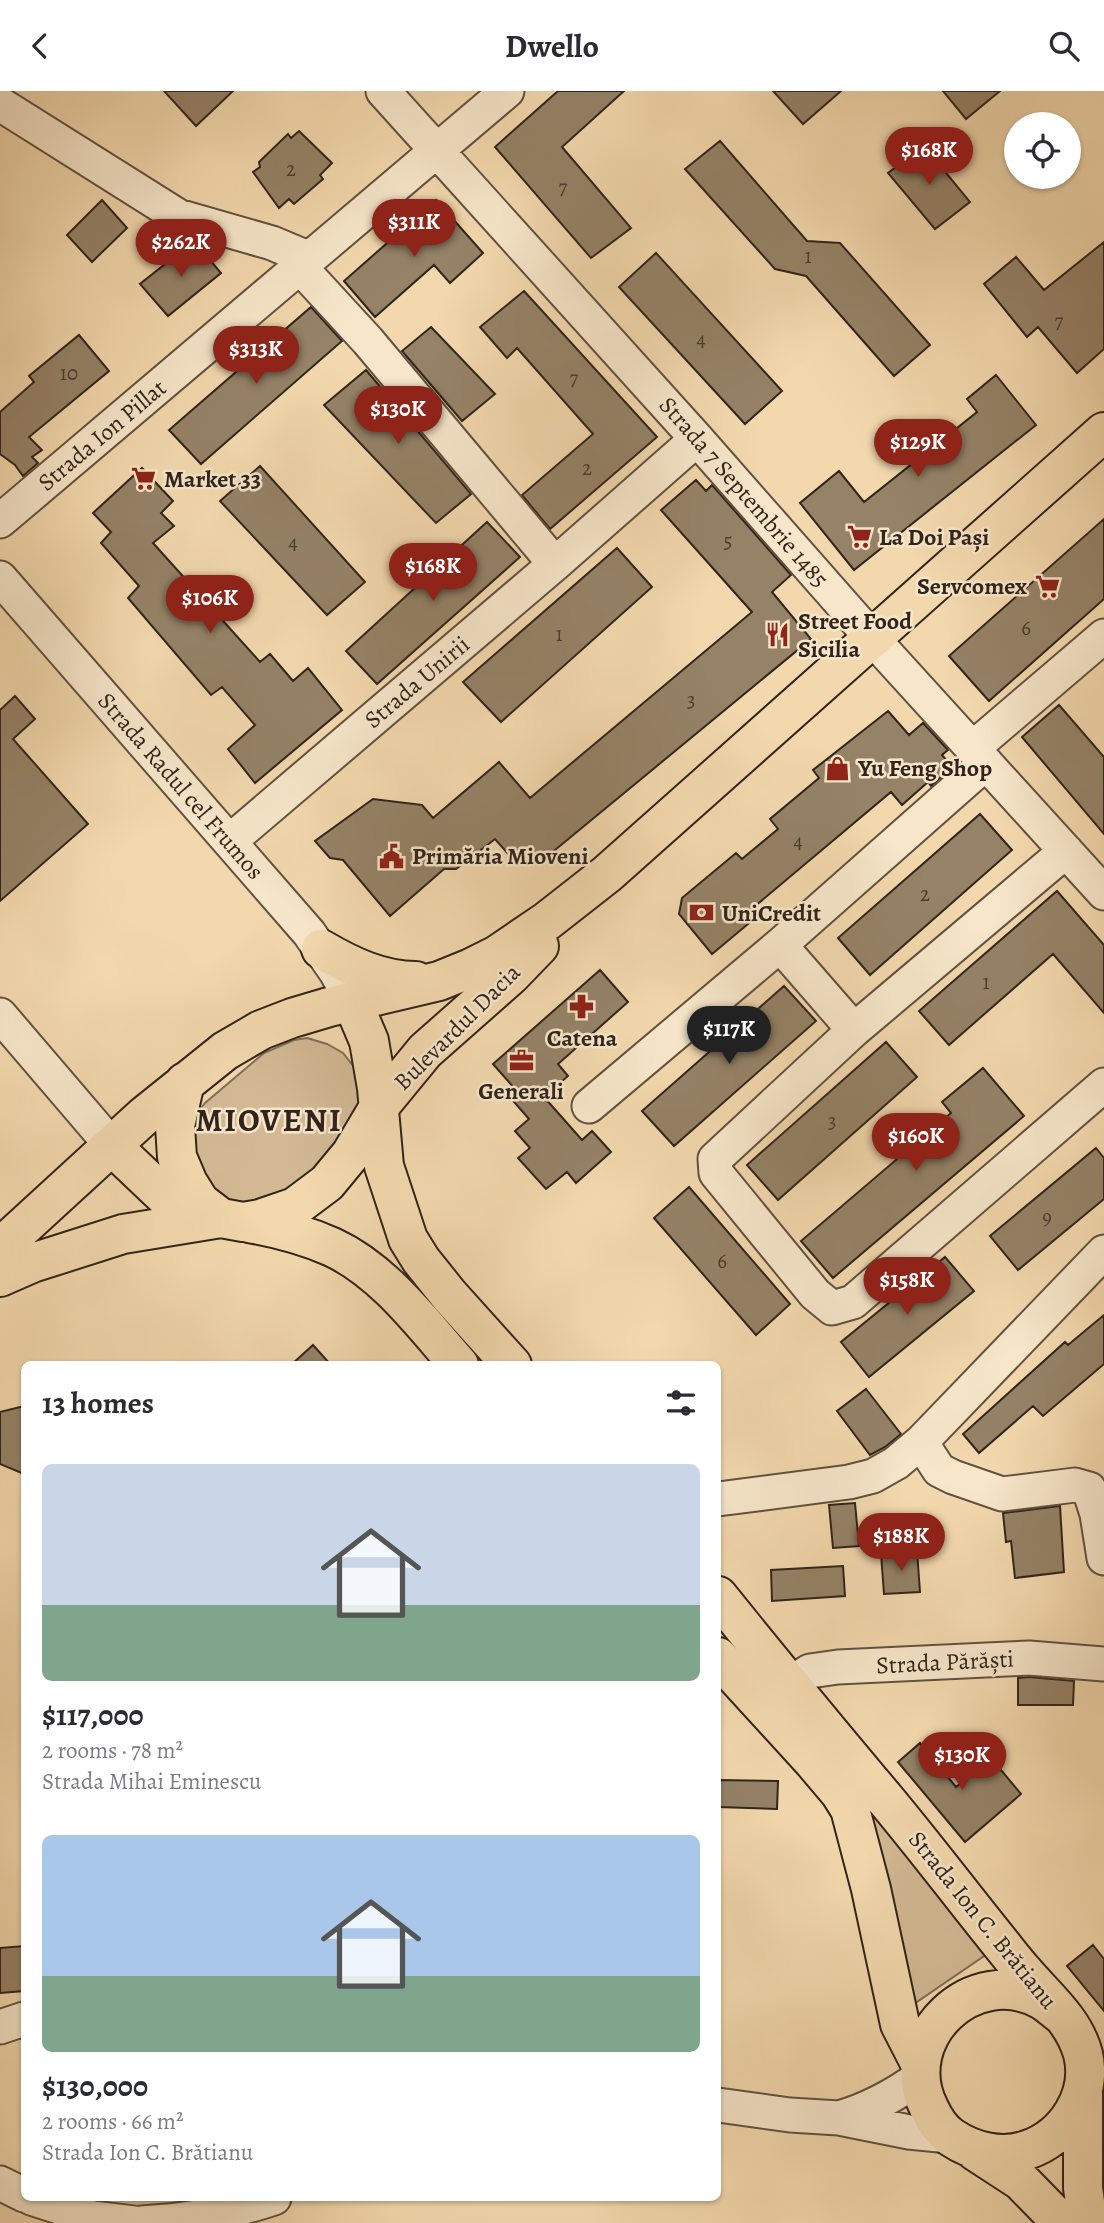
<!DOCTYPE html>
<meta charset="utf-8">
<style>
:root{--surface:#fff;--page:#f2f2f3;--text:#2b2b33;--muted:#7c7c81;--accent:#8f2418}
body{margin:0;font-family:Alegreya,serif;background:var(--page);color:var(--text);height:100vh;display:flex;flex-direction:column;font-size:26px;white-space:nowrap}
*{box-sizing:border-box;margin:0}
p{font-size:23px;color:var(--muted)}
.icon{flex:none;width:38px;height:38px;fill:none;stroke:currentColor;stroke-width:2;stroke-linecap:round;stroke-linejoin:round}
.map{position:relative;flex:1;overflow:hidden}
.sheet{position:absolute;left:21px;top:1270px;width:700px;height:840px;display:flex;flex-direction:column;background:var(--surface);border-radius:10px;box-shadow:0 2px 5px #0004}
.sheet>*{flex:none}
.controls{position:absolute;left:1004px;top:21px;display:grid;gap:14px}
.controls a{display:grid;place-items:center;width:77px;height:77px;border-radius:50%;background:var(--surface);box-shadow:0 2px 5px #0004;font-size:35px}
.price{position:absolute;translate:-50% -60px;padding:0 16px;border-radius:24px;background:var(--accent);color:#fff;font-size:23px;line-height:46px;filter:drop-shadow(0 2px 4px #0008)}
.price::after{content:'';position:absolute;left:50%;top:42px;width:21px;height:16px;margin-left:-10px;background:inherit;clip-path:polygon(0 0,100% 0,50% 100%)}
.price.current{background:#222;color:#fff}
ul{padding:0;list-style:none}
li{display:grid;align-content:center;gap:14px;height:371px;padding:0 21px}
li span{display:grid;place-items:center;height:217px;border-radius:10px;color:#555}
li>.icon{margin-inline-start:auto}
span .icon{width:126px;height:126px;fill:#fffc;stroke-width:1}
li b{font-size:30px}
h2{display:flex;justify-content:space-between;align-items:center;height:84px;padding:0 21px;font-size:30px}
header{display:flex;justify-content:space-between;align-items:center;height:91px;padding:0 21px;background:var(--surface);font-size:32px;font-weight:600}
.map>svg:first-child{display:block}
.green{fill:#d2b994;stroke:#816e58;stroke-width:2}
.building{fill:#958267;stroke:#30241b;stroke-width:2}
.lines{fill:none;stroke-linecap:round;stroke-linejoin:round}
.minor-casing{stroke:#615140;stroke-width:37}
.major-casing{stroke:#30241b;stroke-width:42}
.minor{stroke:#f7e6ca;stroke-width:33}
.major{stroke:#f3d8ad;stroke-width:38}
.labels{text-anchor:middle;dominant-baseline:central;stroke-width:5;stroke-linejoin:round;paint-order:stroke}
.number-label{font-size:21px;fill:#493c2e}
.street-label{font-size:24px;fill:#30241b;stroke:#f7e6ca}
.poi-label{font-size:24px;font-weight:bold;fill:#30241b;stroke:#f7e6ca;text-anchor:start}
.district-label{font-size:32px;font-weight:bold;letter-spacing:2px;fill:#30241b;stroke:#f7e6ca}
</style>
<header><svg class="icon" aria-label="back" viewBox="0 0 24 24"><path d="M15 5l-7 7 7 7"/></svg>Dwello<svg class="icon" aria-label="search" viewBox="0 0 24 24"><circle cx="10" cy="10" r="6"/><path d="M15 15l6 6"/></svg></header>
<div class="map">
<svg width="1104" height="2132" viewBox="0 0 1104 2132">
<rect width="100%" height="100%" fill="#f3d8ad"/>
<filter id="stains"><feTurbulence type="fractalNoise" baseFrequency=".00286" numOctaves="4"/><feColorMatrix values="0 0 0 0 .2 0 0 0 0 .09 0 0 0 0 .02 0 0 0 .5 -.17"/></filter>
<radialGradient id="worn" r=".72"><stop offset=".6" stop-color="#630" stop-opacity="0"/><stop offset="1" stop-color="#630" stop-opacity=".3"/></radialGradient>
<!-- green -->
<path class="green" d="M307 947 327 953 343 962 354 976 364 1000 356 1039 281 1111 228 1113 191 1077 195 1025 205 1012 264 962 294 949Z
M869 1713 987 1863 908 1917 868 1751Z"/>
<!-- building -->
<path class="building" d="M164 0H233L196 35Z
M558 0H624L562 56 631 137 591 167 495 56Z
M773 0H841L803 33Z
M943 0H1000L966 28Z
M299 40 332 72 320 84 323 88 294 113 289 108 279 117 253 81 260 76 259 71 288 43 291 47Z
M720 50 807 150 840 152 930 254 894 285 806 185 775 178 685 78Z
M924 55 970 111 935 138 888 82Z
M102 109 127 137 92 171 67 144Z
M436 109 483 162 450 192 434 174 375 226 344 190Z
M194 150 221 182 168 225 140 193Z
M1104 151V258L1077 282 1038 236 1027 246 984 193 1016 166 1044 199Z
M656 162 782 300 745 333 619 196Z
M524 200 657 346 550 438 522 404 593 343 517 257 507 267 480 236Z
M311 216 342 250 201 373 169 339Z
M431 236 495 303 462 330 402 260Z
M79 244 109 280 29 346 42 359 32 366 38 372 23 385 15 374 0 363V321L34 291 29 285Z
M366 279 471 403 436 432 324 314Z
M996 284 1036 334 854 479 800 412 839 380 864 411 977 321 967 308Z
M260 375 365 491 327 524 220 410Z
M142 377 173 410 161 422 174 435 153 452 260 571 270 563 293 590 308 577 342 619 255 692 228 658 255 634 222 596 211 604 128 507 139 495 101 452 111 441 93 422Z
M696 389 706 400 712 394 791 484 772 501 811 548 538 773 518 774 495 748 456 778H444L390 825 343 769 330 767 315 750 373 708 422 714 433 727 499 671 530 707 752 521 661 419Z
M1104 428V508L989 610 949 565Z
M487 431 520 466 377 593 346 560Z
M617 457 652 496 501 631 463 591Z
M15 605 35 628 13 648 88 733 0 810V619Z
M1059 614 1104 666V743L1022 646Z
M888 620 909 644 923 632 948 659 942 664 952 676 931 695 928 691 902 714 891 701 754 816 760 823 712 863 679 823 682 807 736 762 742 768 778 738 770 728 819 687 813 679Z
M980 723 1012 759 870 884 838 847Z
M1057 800 1104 854V922L1053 863 949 954 919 920Z
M600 879 628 911 558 973 568 985 544 1006 582 1049 592 1040 611 1061 576 1092 567 1081 546 1098 518 1067 530 1057 515 1040 529 1028 508 1004 515 998 493 973Z
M784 895 816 930 674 1055 642 1020Z
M886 951 917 986 778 1109 747 1074Z
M983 977 1024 1025 833 1187 801 1150 951 1022 942 1011Z
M1096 1057 1104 1067V1108L1018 1179 990 1145Z
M689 1096 790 1213 756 1244 654 1127Z
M945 1166 974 1200 869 1286 841 1251Z
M1104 1224V1273L1043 1325 1033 1315 979 1362 963 1343 1065 1251 1068 1254Z
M313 1254 331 1274H291Z
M866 1298 901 1343 885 1356 870 1364 837 1320Z
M24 1315V1383L0 1373V1321Z
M855 1412 859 1455 833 1457 829 1414Z
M1060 1415 1064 1481 1015 1487 1011 1450 1006 1451 1003 1422Z
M917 1460 920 1501 884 1503 881 1463Z
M843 1475 845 1505 772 1510 771 1479Z
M1029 1586 1074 1590 1073 1614H1018V1587Z
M920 1652 956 1696 991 1667 1021 1703 965 1751 898 1671Z
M718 1689 778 1690 777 1718 718 1716Z
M1093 1854 1104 1868V1920L1067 1875Z
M24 1855V1900L0 1902V1857Z"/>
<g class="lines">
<defs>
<path id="minor" d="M383 0 697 348 872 547 1104 802
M0 13 178 125 272 152 310 168
M300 176 368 250 555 473
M0 430 507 0
M0 487 309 842 336 881 352 910
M973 657 1104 545
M230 750 555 473 697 348
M1066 760 854 939 715 1068 716 1082 815 1203 832 1217 853 1211 1104 994
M780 854 854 939
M0 924 112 1055
M589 1015 780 854 986 672
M921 1351 939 1379 953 1386 1002 1403 1075 1394 1089 1398 1097 1423 1104 1467
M718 1408 849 1391 873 1385 896 1372 921 1351 1104 1161
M789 1593 810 1580 838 1576 1029 1567 1104 1573
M0 1936 24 1928
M718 2014 790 2024 839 2027 909 2041 949 2045
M839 2027C870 2018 894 2005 920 1986
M0 2092 24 2104
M31 2107 93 2127 134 2132
M141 2132C188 2130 229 2122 274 2107"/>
<path id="major" d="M321 858C350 875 381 890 416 890
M352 910 369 950 377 997 384 1075 408 1148 421 1169 449 1204 512 1274
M185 991 175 1035 177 1066 188 1092 200 1111 221 1127
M112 1055 192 1131
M249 1132C278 1137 305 1144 332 1156 384 1180 422 1232 459 1274
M0 1157 144 1025 225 960 261 939 292 927 329 916 439 890 471 877 497 864 547 830 607 783 1104 341
M0 1186 32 1172 123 1143 221 1127 243 1131 260 1128 295 1116 327 1092 351 1063 379 1016 425 960 511 884 539 855
M718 1505C768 1567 819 1629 870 1690 914 1741 955 1796 997 1848 1006 1859 1015 1871 1024 1881 1045 1906 1074 1929 1083 1963 1093 2004 1066 2046 1027 2059 1002 2068 973 2061 951 2046 941 2039 934 2028 929 2017 894 1947 973 1871 1042 1909 1049 1913 1056 1920 1063 1925
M718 1566 813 1670 840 1702 850 1718 871 1798 900 1933 920 1972
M1083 2001V2097L1088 2132
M975 2060 1021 2090 1062 2132"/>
</defs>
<!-- minor casing -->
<use href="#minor" class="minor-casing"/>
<!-- major casing -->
<use href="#major" class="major-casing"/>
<!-- minor -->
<use href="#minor" class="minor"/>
<!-- major -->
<use href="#major" class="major"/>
</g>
<!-- icons -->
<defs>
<symbol id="supermarket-bare" viewBox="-9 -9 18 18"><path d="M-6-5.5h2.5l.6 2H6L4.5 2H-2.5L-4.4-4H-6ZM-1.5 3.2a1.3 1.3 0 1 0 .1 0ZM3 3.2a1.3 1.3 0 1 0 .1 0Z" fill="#8f2418" stroke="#f7e6ca" stroke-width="2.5" paint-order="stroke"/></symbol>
<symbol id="restaurant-bare" viewBox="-9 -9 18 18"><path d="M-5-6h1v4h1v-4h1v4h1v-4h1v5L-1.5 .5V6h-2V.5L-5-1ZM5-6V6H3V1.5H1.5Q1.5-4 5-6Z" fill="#8f2418" stroke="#f7e6ca" stroke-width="2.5" paint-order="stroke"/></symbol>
<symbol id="shop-bare" viewBox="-9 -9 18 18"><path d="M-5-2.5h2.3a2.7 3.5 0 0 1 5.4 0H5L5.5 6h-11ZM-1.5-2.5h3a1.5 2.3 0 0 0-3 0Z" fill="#8f2418" stroke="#f7e6ca" stroke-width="2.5" paint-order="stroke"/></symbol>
<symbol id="civic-bare" viewBox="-9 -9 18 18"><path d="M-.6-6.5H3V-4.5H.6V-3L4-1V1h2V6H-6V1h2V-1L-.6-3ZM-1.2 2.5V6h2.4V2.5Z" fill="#8f2418" stroke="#f7e6ca" stroke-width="2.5" paint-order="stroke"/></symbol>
<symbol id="bank-bare" viewBox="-9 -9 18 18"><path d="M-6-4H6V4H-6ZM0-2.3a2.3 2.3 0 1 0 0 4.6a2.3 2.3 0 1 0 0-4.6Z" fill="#8f2418" stroke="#f7e6ca" stroke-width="2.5" paint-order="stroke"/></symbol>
<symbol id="pharmacy-bare" viewBox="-9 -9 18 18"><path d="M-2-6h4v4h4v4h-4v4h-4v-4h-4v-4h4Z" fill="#8f2418" stroke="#f7e6ca" stroke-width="2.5" paint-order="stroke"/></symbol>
<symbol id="office-bare" viewBox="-9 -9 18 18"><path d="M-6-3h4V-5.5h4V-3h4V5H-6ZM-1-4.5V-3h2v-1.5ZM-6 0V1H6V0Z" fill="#8f2418" stroke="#f7e6ca" stroke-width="2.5" paint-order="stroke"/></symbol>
</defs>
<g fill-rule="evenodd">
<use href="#supermarket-bare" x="126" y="370" width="35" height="35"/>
<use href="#supermarket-bare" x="842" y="428" width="35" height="35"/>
<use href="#supermarket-bare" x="1030" y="478" width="35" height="35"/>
<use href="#restaurant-bare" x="760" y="526" width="35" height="35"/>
<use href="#shop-bare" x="820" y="660" width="35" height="35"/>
<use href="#civic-bare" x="374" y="748" width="35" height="35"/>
<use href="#bank-bare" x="684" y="804" width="35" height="35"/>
<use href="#pharmacy-bare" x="564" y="898" width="35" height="35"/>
<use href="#office-bare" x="504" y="952" width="35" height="35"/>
</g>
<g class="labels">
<!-- number labels -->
<g class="number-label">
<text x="291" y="78">2</text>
<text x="563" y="96">7</text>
<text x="808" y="165">1</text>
<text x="1059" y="230">7</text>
<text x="701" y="248">4</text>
<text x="69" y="282">10</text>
<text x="574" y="287">7</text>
<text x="587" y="377">2</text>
<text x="728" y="450">5</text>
<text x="293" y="451">4</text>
<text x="1026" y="537">6</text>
<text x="559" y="543">1</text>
<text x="691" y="609">3</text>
<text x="798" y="750">4</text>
<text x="925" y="803">2</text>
<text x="986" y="891">1</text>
<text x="832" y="1030">3</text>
<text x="1047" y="1126">9</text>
<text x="722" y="1170">6</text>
</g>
<!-- street labels -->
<g class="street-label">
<text transform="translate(102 344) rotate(-40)">Strada Ion Pillat</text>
<text transform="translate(744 401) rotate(49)">Strada 7 Septembrie 1485</text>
<text transform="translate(417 591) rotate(-40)">Strada Unirii</text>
<text transform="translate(181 695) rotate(49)">Strada Radul cel Frumos</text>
<text transform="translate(457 936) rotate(-45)">Bulevardul Dacia</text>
<text transform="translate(945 1571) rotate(-3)">Strada Părăști</text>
<text transform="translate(983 1829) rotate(51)">Strada Ion C. Brătianu</text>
</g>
<!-- poi labels -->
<g class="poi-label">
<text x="164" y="388">Market 33</text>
<text x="879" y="446">La Doi Pași</text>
<text x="1027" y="495" text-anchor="end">Servcomex</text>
<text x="798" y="530">Street Food<tspan x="798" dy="28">Sicilia</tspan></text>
<text x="858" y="677">Yu Feng Shop</text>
<text x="412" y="765">Primăria Mioveni</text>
<text x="722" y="822">UniCredit</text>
<text x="582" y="947" text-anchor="middle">Catena</text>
<text x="521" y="1000" text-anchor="middle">Generali</text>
</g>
<!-- district labels -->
<g class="district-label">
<text x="269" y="1029">MIOVENI</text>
</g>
</g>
<rect width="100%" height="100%" filter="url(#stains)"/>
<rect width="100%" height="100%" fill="url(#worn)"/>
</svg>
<div class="controls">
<a><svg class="icon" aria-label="locate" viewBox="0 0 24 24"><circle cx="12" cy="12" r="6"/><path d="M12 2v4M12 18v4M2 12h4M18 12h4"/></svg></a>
</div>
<b class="price" style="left:929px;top:96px">$168K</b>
<b class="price" style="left:414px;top:168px">$311K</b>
<b class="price" style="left:181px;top:188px">$262K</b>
<b class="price" style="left:256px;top:295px">$313K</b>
<b class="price" style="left:398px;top:355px">$130K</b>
<b class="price" style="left:918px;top:388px">$129K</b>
<b class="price" style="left:433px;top:512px">$168K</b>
<b class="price" style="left:210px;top:544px">$106K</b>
<b class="price current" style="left:729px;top:975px">$117K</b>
<b class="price" style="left:916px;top:1082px">$160K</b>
<b class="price" style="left:907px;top:1226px">$158K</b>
<b class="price" style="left:901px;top:1482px">$188K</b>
<b class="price" style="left:962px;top:1701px">$130K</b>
<section class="sheet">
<h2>13 homes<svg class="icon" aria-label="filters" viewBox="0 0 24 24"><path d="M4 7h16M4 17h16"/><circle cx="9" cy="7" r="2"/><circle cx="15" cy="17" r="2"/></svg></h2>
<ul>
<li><span style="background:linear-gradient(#c9d6e8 65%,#7fa58c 0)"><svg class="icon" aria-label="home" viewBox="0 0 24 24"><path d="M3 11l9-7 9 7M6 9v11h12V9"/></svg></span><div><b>$117,000</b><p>2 rooms · 78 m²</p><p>Strada Mihai Eminescu</p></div></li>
<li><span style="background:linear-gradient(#a9c7e8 65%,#7fa58c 0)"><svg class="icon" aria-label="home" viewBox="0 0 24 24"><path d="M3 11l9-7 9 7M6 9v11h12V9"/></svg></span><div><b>$130,000</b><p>2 rooms · 66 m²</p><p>Strada Ion C. Brătianu</p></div></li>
</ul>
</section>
</div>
